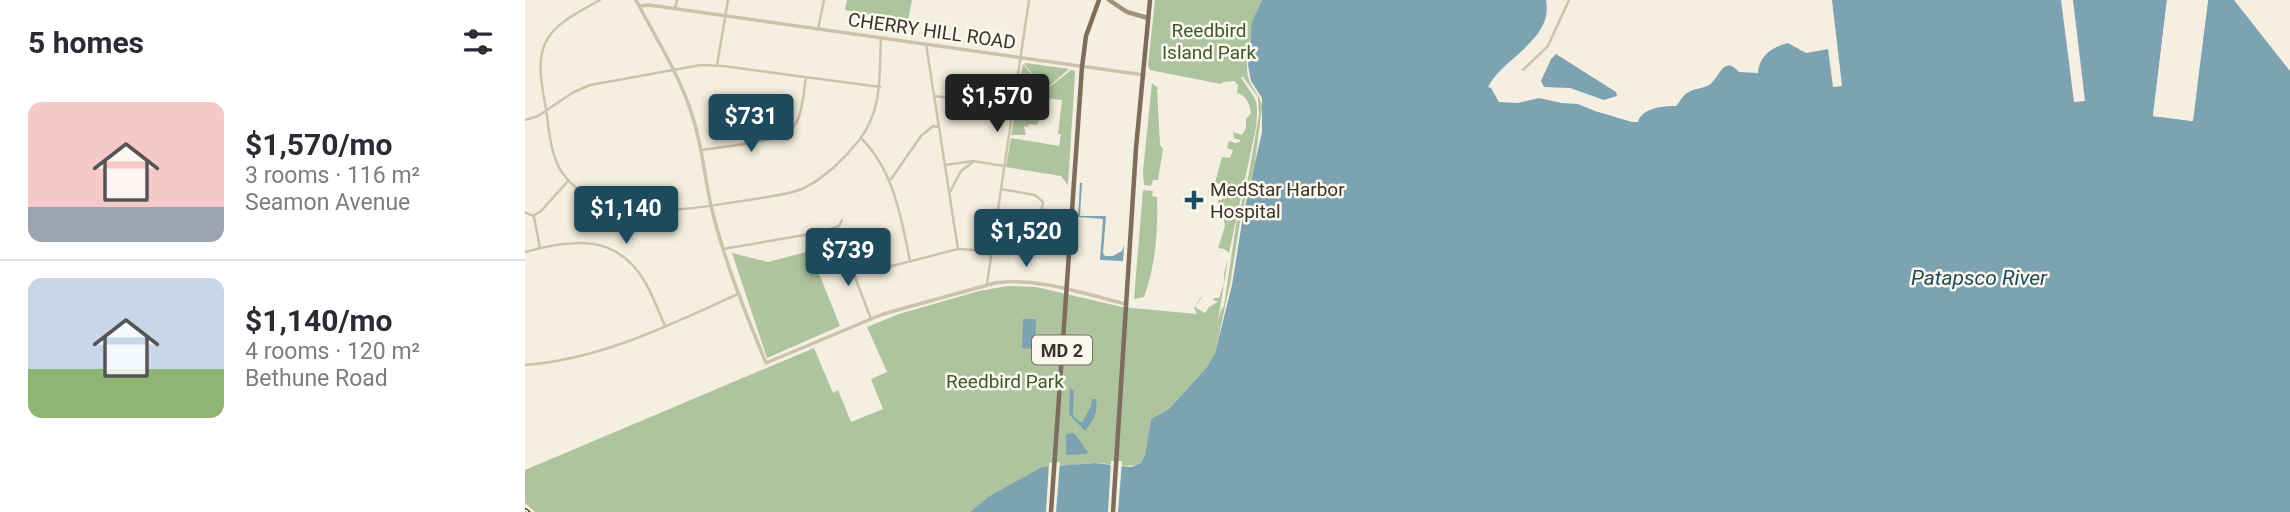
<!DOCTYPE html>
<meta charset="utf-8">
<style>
:root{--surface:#fff;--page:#f7f7f7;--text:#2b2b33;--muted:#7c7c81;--line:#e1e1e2;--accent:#1e4a5e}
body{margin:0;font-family:Roboto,sans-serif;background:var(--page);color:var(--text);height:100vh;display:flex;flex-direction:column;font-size:26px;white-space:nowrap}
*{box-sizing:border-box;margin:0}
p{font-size:23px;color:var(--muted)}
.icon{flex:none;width:38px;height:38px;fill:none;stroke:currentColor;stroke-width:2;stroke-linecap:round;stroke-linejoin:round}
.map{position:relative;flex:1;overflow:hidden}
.drawer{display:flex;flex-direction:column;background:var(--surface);width:525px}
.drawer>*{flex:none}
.price{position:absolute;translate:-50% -60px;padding:0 16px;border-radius:7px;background:var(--accent);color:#fff;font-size:23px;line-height:46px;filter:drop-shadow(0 2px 4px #0008)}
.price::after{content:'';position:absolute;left:50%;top:42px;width:21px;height:16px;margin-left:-10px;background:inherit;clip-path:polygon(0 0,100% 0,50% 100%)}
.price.current{background:#222;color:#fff}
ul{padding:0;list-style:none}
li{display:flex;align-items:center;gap:21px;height:175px;padding:0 28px}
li+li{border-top:2px solid var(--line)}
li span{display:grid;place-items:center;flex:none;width:196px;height:140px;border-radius:14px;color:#555}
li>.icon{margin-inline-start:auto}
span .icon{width:84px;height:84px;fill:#fffc;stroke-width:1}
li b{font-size:30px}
h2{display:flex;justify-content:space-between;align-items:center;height:84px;padding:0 28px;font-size:30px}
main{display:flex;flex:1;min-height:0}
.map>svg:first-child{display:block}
.green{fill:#aec49e}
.water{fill:#7da3b2}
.pier{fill:#f4efe0}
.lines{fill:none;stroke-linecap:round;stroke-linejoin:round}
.minor{stroke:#cdc2ab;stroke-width:2.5}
.tertiary{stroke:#cdc2ab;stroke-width:3.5}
.secondary{stroke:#a1927c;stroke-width:4.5}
.primary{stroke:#7d6e5b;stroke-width:4.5}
.rail-casing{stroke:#3a332a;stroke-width:4.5}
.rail{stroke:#fbf8ed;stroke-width:2;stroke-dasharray:5;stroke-linecap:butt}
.poi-dot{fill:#1e4a5e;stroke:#fbf8ed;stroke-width:2.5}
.labels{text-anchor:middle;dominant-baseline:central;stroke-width:5;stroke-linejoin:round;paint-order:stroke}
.shield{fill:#fbf8ed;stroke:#746e64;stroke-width:2}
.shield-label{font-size:18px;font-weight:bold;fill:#3a332a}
.park-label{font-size:19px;fill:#3e5a2d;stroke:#fbf8ed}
.street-label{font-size:19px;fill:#3a332a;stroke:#fbf8ed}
.poi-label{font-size:19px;fill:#3a332a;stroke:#fbf8ed;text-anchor:start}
.water-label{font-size:21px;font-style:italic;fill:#1e4a5e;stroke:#fbf8ed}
</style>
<main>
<section class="drawer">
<h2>5 homes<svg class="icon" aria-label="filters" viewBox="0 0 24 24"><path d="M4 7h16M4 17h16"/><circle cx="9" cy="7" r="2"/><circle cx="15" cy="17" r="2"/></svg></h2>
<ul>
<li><span style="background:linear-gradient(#f6c9c9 75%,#9aa5b1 0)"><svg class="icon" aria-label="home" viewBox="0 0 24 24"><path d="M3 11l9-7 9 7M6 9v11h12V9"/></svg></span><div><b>$1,570/mo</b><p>3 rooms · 116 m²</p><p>Seamon Avenue</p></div></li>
<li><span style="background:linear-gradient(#c9d6e8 65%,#8fb573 0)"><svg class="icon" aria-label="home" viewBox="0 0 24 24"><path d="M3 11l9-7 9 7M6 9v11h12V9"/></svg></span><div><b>$1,140/mo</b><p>4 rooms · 120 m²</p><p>Bethune Road</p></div></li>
</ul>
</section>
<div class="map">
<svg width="1765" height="512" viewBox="0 0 1765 512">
<rect width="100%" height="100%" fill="#f4efe0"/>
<!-- green -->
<path class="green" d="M322 0H387L383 21 320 10Z
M630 0H737C728 16 719 59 723 76 725 88 736 94 737 107L730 163 716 216 705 284 690 353 682 367 644 409 626 419 620 455 616 463C604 469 585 463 571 463 559 463 548 466 537 465L463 497 445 512H10L0 503V470L289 348 308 393 313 390 326 422 358 409 346 379 362 372 342 327 374 314 454 291 483 286 511 287 597 307 672 314 669 308 676 297 680 296 677 297 670 307 680 313 684 307 693 302 688 300 689 298H694L699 283V273L703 259 693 320 696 310 699 306 711 225 724 173 734 115 733 97 718 77H716C731 103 734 94 731 128L704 253 699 249 693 248 700 226 697 209H693V200H697L698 185 690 183 697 157 705 158 708 150 702 148 704 141 710 143 715 142V140L709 138 708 132 717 135 721 128V119L726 113C725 104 721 95 712 93L713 85 709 81 698 82 696 84 625 70 623 66Z
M501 63 544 69 521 89 499 64Z
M498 64 520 90 519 97 507 96 506 99 502 95 498 105 491 104Z
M546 70 550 71V74L543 185 536 176 481 167 486 138 534 146 536 134H533L537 100 521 98V90Z
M627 83 634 89H632L635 145 638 149 633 180H628L626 186 619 185 618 171Z
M491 109 499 110 516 117 512 125 504 124 503 127 499 126 501 135H486Z
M618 190 628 191 627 196 632 197C633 231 631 264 619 297L609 299Z
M285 251 315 326 242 358 207 253 243 262Z"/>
<!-- water -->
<path class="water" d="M737 0H1021C1029 40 978 57 963 87L966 88 974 102 993 103 1014 98 1037 103 1053 104 1070 111 1107 122H1113C1117 108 1137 106 1151 106 1155 102 1157 96 1162 93 1169 88 1177 89 1184 85 1195 78 1198 54 1214 72L1233 73C1234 56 1247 47 1263 43L1281 53 1303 49 1308 87 1317 86 1307 0H1642L1628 116 1667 121 1683 0H1709L1765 71V512H445L463 497 517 467 570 463 606 467 616 463 620 455 626 419 644 409 682 367 690 353 707 285 718 216 737 132V98L726 81 723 65 727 22Z
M1031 54 1091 92 1092 96 1079 100 1045 88 1019 87 1016 81 1026 59Z
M555 183H557L555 216H581L578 253 580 256H588L597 251 599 245 598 261 575 260 578 219 553 217Z
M498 319H511L510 349 497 348Z
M545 388 549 391 548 416 557 423 566 406 567 399H571C573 413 569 420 560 431L544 414Z
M549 433 563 452 561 454 541 455V434Z"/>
<!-- pier -->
<path class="pier" d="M1536 0H1548L1560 101 1549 102Z
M1642 0H1645L1632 113 1665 117 1679 0H1683L1668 121 1628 116Z
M586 461H597L593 512H583Z
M535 462 531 512H521L524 463Z"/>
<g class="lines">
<!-- minor -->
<path class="minor" d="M75 0C22 29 7 39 20 103 24 125 24 154 38 174 77 227 163 209 217 201 238 197 261 196 279 188 300 178 321 157 335 139 358 108 354 75 356 38
M150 9 152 0
M293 29 299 0
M401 44 433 249
M192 65 203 0
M998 70 1023 46 1044 0
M409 96 488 106
M0 120 13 116 47 93 65 85 176 65 198 66 355 87
M336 138C369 171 376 217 385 261
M176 150C196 147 254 142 266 130 278 118 278 94 281 78
M420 165 448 161 479 166
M366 179 396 136 408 126 413 127
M425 192 436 171 448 162
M0 212 8 216
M8 216 16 211 43 181
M9 217 15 248
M469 232 508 237 513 230 518 202 510 195 476 189
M198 249 297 232 314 226 317 220
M320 251 346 319
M0 252C47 240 91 232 120 282 128 296 134 312 140 326
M359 268 433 249 466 251
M462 284 504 0
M0 365C77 359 144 325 213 294"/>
<!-- tertiary -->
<path class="tertiary" d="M111 0C129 35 151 69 164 106 176 138 179 173 186 206 199 260 220 312 241 363L358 314 470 283C513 277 559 294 601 304
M115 6 124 5 619 75"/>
<!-- secondary -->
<path class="secondary" d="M584 0 602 12 623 18"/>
<!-- primary -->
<path class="primary" d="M526 512 557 67 561 36 574 0
M588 512 611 148 625 0"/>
<defs>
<path id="rail" d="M0 510 3 512"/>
</defs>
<!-- rail casing -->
<use href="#rail" class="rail-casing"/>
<!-- rail -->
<use href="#rail" class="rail"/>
</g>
<!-- markers -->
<path class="poi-dot" d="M665.5 189.5h7v7h7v7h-7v7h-7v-7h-7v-7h7z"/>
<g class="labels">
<!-- shield labels -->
<rect class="shield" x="507" y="335.5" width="60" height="29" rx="5"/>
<g class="shield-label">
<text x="537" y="350">MD 2</text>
</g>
<!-- park labels -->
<g class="park-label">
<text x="684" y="30">Reedbird<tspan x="684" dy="22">Island Park</tspan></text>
<text x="480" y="381">Reedbird Park</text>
</g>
<!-- street labels -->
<g class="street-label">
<text transform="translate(407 31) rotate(8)">CHERRY HILL ROAD</text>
</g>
<!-- poi labels -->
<g class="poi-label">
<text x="685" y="189">MedStar Harbor<tspan x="685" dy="22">Hospital</tspan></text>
</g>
<!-- water labels -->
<g class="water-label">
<text x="1454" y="278">Patapsco River</text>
</g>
</g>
</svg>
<b class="price current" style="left:472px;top:134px">$1,570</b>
<b class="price" style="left:226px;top:154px">$731</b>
<b class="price" style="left:101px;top:246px">$1,140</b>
<b class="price" style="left:501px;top:269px">$1,520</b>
<b class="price" style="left:323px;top:288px">$739</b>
</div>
</main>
